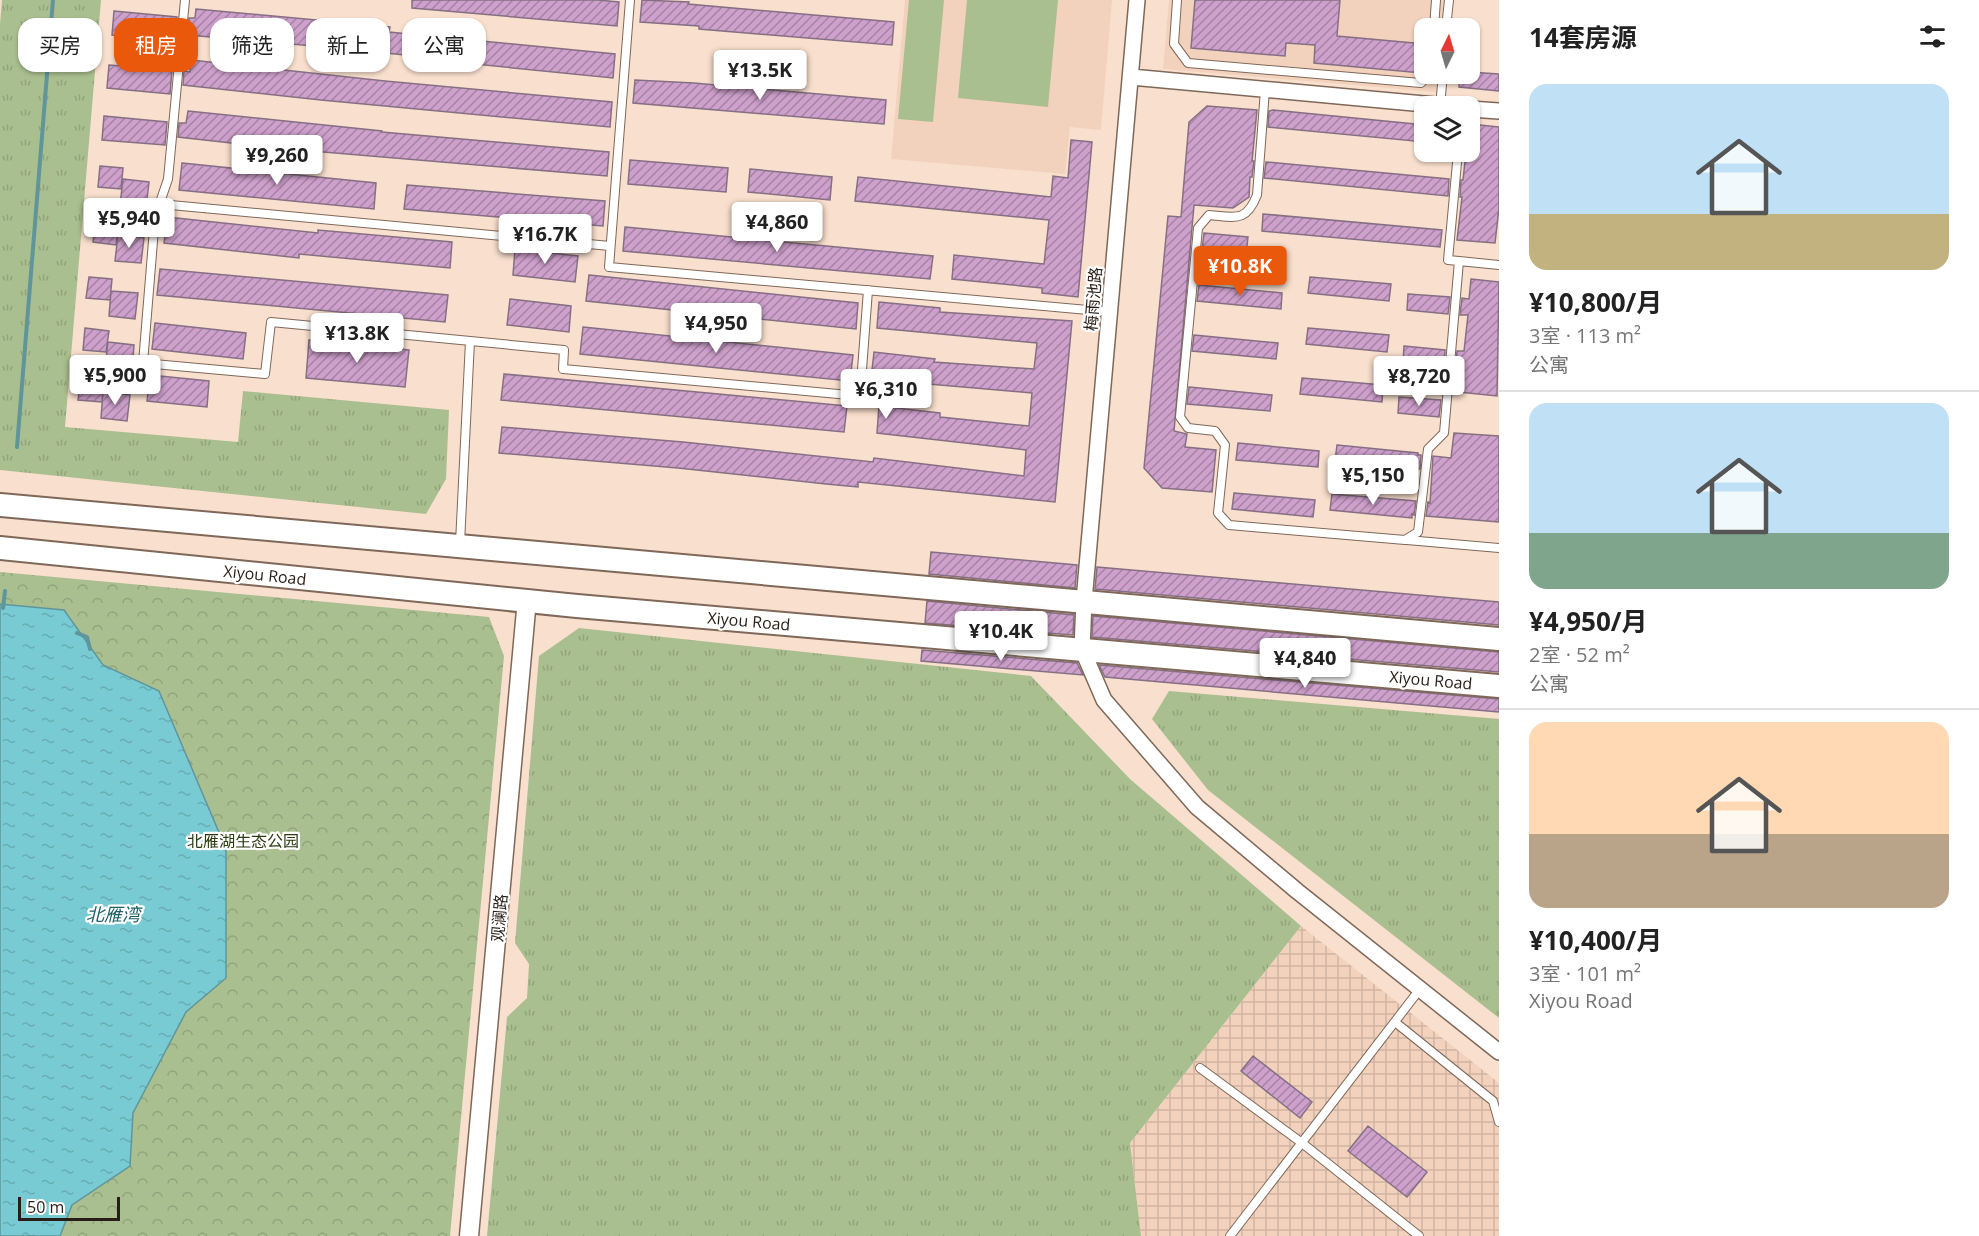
<!DOCTYPE html>
<html lang="zh">
<meta charset="utf-8">
<style>
:root{--surface:#fff;--page:#f6f6f6;--text:#222;--muted:#767676;--line:#e0e0e0;--accent:#ea580c}
body{margin:0;font-family:"Open Sans","Noto Sans SC",sans-serif;background:var(--page);color:var(--text);height:100vh;display:flex;flex-direction:column;font-size:22px;white-space:nowrap}
*{box-sizing:border-box;margin:0}
p{font-size:20px;color:var(--muted)}
.icon{flex:none;width:33px;height:33px;fill:none;stroke:currentColor;stroke-width:2;stroke-linecap:round;stroke-linejoin:round}
.map{position:relative;flex:1;overflow:hidden}
.panel{display:flex;flex-direction:column;background:var(--surface);width:480px}
.panel>*{flex:none}
.hud{position:absolute;left:18px;top:18px;width:570px;height:54px;display:flex;gap:12px}
.needle{width:39px;rotate:5deg}
.controls{position:absolute;left:1414px;top:18px;display:grid;gap:12px}
.controls a{display:grid;place-items:center;width:66px;height:66px;border-radius:12px;background:var(--surface);box-shadow:0 2px 4px #0004;font-size:30px}
.scale{position:absolute;left:18px;bottom:15px;width:102px;box-sizing:border-box;padding-left:6px;border:3px solid #271e17;border-top:0;font-size:16px;line-height:21px;white-space:nowrap;color:#271e17;-webkit-text-stroke:4px #fff;paint-order:stroke}
.price{position:absolute;translate:-50% -51px;padding:0 14px;border-radius:6px;background:#fff;color:#222;font-size:20px;line-height:39px;filter:drop-shadow(0 2px 3px #0008)}
.price::after{content:'';position:absolute;left:50%;top:36px;width:18px;height:14px;margin-left:-9px;background:inherit;clip-path:polygon(0 0,100% 0,50% 100%)}
.price.on{background:var(--accent);color:#fff}
ul{padding:0;list-style:none}
li{display:grid;align-content:center;gap:12px;height:318px;padding:0 30px}
li+li{border-top:2px solid var(--line)}
li span{display:grid;place-items:center;height:186px;border-radius:18px;color:#555}
li>.icon{margin-inline-start:auto}
span .icon{width:108px;height:108px;fill:#fffc;stroke-width:1}
li b{font-size:26px}
h2{display:flex;justify-content:space-between;align-items:center;height:72px;padding:0 30px;font-size:26px}
.chip{padding:0 21px;border-radius:18px;background:var(--surface);box-shadow:0 2px 4px #0004;font-size:21px;line-height:54px}
.chip.on{background:var(--accent);color:#fff}
main{display:flex;flex:1;min-height:0}
.map>svg:first-child{display:block}
.built{fill:#f3d2bd}
.industrial{fill:url(#industrial-grid)}
.grass{fill:url(#grass-tufts)}
.park{fill:url(#park-crowns)}
.garden{fill:#aabf8f}
.water{fill:url(#water-ripples);stroke:#60969b;stroke-width:1.5}
.lines{fill:none;stroke-linecap:round;stroke-linejoin:round}
.stream{stroke:#60969b;stroke-width:4}
.building{fill:url(#building-hatch);stroke:#857083;stroke-width:1.5}
.service-casing{stroke:#7f6859;stroke-width:10}
.minor-casing{stroke:#7f6859;stroke-width:18}
.tertiary-casing{stroke:#7f6859;stroke-width:21}
.primary-casing{stroke:#7f6859;stroke-width:26}
.service{stroke:#fff;stroke-width:8}
.minor{stroke:#fff;stroke-width:15}
.tertiary{stroke:#fff;stroke-width:18}
.primary{stroke:#fff;stroke-width:22}
.labels{text-anchor:middle;dominant-baseline:central;stroke-width:4.5;stroke-linejoin:round;paint-order:stroke}
.street-label{font-size:16px;fill:#271e17;stroke:#fff}
.park-label{font-size:16px;fill:#2b3b12;stroke:#fff}
.water-label{font-size:18px;font-style:italic;fill:#1e6168;stroke:#fff}
</style>
<main>
<div class="map">
<svg width="1499" height="1236" viewBox="0 0 1499 1236">
<defs>
<pattern id="industrial-grid" width="8" height="8" patternUnits="userSpaceOnUse" patternTransform="scale(1.5)"><rect width="8" height="8" fill="#f3d2bd"/><path d="M0 4h8M4 0v8" fill="none" stroke="#d0b4a2"/></pattern>
<pattern id="grass-tufts" width="24" height="20" patternUnits="userSpaceOnUse" patternTransform="scale(1.5)"><rect width="24" height="20" fill="#aabf8f"/><path d="M3 7l-1-3M5 7V3M7 7l1-3M15 17l-1-3M17 17v-4M19 17l1-3" fill="none" stroke="#92a47b"/></pattern>
<pattern id="park-crowns" width="20" height="18" patternUnits="userSpaceOnUse" patternTransform="scale(1.5)"><rect width="20" height="18" fill="#aabf8f"/><path d="M2 6a3 3 0 1 1 6 0M12 15a3 3 0 1 1 6 0" fill="none" stroke="#92a47b"/></pattern>
<pattern id="water-ripples" width="26" height="14" patternUnits="userSpaceOnUse" patternTransform="scale(1.5)"><rect width="26" height="14" fill="#78cad3"/><path d="M2 4q2-2 4 0t4 0M15 11q2-2 4 0t4 0" fill="none" stroke="#68adb4"/></pattern>
<pattern id="building-hatch" width="6" height="6" patternUnits="userSpaceOnUse" patternTransform="scale(1.5)"><rect width="6" height="6" fill="#cea0cc"/><path d="M-1 1l2-2M0 6l6-6M5 7l2-2" fill="none" stroke="#a782a5"/></pattern>
</defs>
<rect width="100%" height="100%" fill="#f9dfcd"/>
<!-- built -->
<path class="built" d="M905 0H1112L1101 130 1070 127 1065 174 891 159Z
M1169 0H1444L1441 28H1425V74H1438L1436 92 1163 69Z"/>
<!-- industrial -->
<path class="industrial" d="M1301 926 1499 1083V1236H1141L1130 1143Z"/>
<!-- grass -->
<path class="grass" d="M2 0H101L65 427 238 442 243 391 449 410 446 479 426 514 0 470V24Z
M579 628 1031 676 1130 779 1301 926 1130 1143 1141 1236H487L507 1017 527 998 529 964 515 943 539 656Z
M1169 691 1499 719V1018L1208 790 1152 719Z"/>
<!-- park -->
<path class="park" d="M0 572 489 617 504 656 450 1236H0Z"/>
<!-- garden -->
<path class="garden" d="M909 0H944L933 122 898 119Z
M967 0H1058L1048 107 958 98Z"/>
<!-- water -->
<path class="water" d="M0 604 64 610 103 665 159 691 226 849V978L186 1012 133 1113 130 1166 72 1205 60 1236H0Z"/>
<g class="lines">
<!-- stream -->
<path class="stream" d="M17 447 53 0
M3 608 5 591
M77 633 87 637 90 649"/>
</g>
<!-- building -->
<path class="building" d="M412 0H598L619 2 617 26 412 8Z
M642 0 689 2 688 4 894 22 892 45 699 29V26L640 22Z
M1195 0H1340L1337 36 1425 44V70L1422 73 1314 63 1315 45 1286 43 1285 56 1191 48Z
M196 9 360 24 390 27 389 32 615 54 613 78 405 57V55L325 47 188 35 189 18H195Z
M114 11 177 17 175 41 112 35Z
M191 60 385 81 612 102 610 127 321 100 183 85 184 71 190 72Z
M109 65 172 70 170 94 107 88Z
M1470 72 1499 74V91L1459 87 1460 74H1470Z
M635 80 694 83 886 100 884 124 633 103Z
M1207 106 1257 110 1252 161H1254L1252 177H1250L1249 197 1233 208 1194 205 1174 431 1187 434 1185 447 1216 450 1212 492 1162 488 1144 468 1168 216 1181 217 1189 122Z
M1273 110 1425 125V142L1268 127 1269 111Z
M188 111 382 131V132L609 152 607 176 276 148 178 137 179 123H186Z
M104 116 167 122 165 145 102 140Z
M1470 124 1499 127V208L1495 243 1457 240 1462 197H1460L1461 180H1463L1466 152H1470Z
M1071 140 1092 142 1078 297 1042 293V288L952 279 954 255 1044 264 1049 220 855 201 858 177 1051 197 1053 176 1068 178Z
M630 160 728 168 726 192 628 184Z
M1266 162 1449 179 1448 196 1264 178Z
M182 163 376 183 374 209 179 190Z
M100 166 123 168 121 189 98 187Z
M750 169 832 177 830 200 748 192Z
M123 179 149 182 146 208 120 205Z
M407 185 605 201 603 226 404 209Z
M1263 214 1442 230 1440 247 1262 231Z
M167 217 318 233V230L452 242 450 268 299 254V258L164 243Z
M95 221 119 223 116 245 93 242Z
M625 227 933 256 930 279 623 251Z
M1204 233 1248 237 1246 254 1202 250Z
M118 235 144 238 141 263 115 261Z
M515 249 578 256 575 282 513 275Z
M160 269 448 295 445 322 157 295Z
M589 275 858 303 856 329 586 301Z
M89 277 112 279 110 300 86 298Z
M1310 277 1391 284 1389 301 1308 293Z
M1471 279 1499 282 1497 396 1459 392 1462 368 1456 367 1457 351H1464L1468 315H1460L1462 298 1469 299Z
M1199 285 1282 293 1281 309 1197 301Z
M111 291 138 293 135 319 109 316Z
M1408 294 1450 297 1448 314 1407 310Z
M510 299 571 306 569 332 507 325Z
M879 302 940 308V312L1072 321 1055 502 858 482V487L826 484 678 468 499 453 502 427 683 442 873 462 874 458 1024 476 1026 450 877 433 879 406 940 413V417L1029 426 1032 393 871 379 874 352 935 359 934 362 1034 369 1037 343 877 328Z
M155 323 246 333 243 359 152 349Z
M583 327 853 355 850 381 580 354Z
M85 328 109 331 106 352 83 350Z
M1308 328 1389 335 1387 352 1306 344Z
M1194 335 1278 343 1276 359 1192 351Z
M309 340 409 350 405 387 306 378Z
M108 342 134 345 132 371 105 368Z
M1404 346 1445 350 1444 366 1403 363Z
M504 374 847 406 844 432 501 400Z
M150 375 209 381 207 407 147 401Z
M1302 378 1383 385 1382 402 1300 394Z
M81 379 104 381 102 402 78 400Z
M1189 387 1272 395 1270 411 1187 404Z
M103 392 130 395 127 421 101 418Z
M1399 397 1441 400 1439 417 1398 413Z
M1454 433 1499 436V522L1426 516 1428 502 1430 503 1433 456 1451 458Z
M1238 443 1319 451 1318 467 1236 460Z
M1337 445 1418 453V455H1421L1420 469 1335 461Z
M1234 493 1315 500 1313 517 1232 509Z
M1332 494 1416 501 1414 515 1412 514V518L1330 510Z
M931 552 1077 565 1075 588 929 574Z
M1097 567 1499 602V625L1095 589Z
M927 601 1074 615 1073 635 925 623Z
M1093 616 1499 652V672L1092 637Z
M922 650 1077 663 1083 675 921 661Z
M1099 665 1499 699V712L1105 677Z
M1253 1056 1312 1102 1300 1118 1241 1071Z
M1368 1126 1427 1172 1407 1197 1348 1151Z"/>
<g class="lines">
<defs>
<path id="service" d="M185 0 168 179 155 217 143 363 265 374 271 322 564 350 563 369 860 396 868 290
M630 0 609 267 1110 312
M1177 0 1174 44 1188 63 1421 83 1429 74
M1434 28 1436 0
M1446 28 1449 0
M1265 90 1257 195C1246 223 1235 217 1209 215L1198 228 1180 417 1188 428 1215 431 1225 445 1218 513 1229 525 1405 540 1418 532 1428 449 1444 433 1459 261 1499 265
M1440 106 1443 74
M1458 152 1448 260 1459 261
M160 204 610 246
M1407 540 1499 548
M460 543 470 341
M1395 1022 1493 1101 1499 1122
M1200 1068 1302 1143 1419 1236
M1230 1236 1420 989"/>
<path id="minor" d="M1137 0 1084 601 1082 649 1104 700 1197 807 1297 891 1499 1052
M1131 77 1446 106
M1470 109 1499 111"/>
<path id="tertiary" d="M469 1236 527 599"/>
<path id="primary" d="M0 505 1499 639
M0 548 577 606 1499 686"/>
</defs>
<!-- service casing -->
<use href="#service" class="service-casing"/>
<!-- minor casing -->
<use href="#minor" class="minor-casing"/>
<!-- tertiary casing -->
<use href="#tertiary" class="tertiary-casing"/>
<!-- primary casing -->
<use href="#primary" class="primary-casing"/>
<!-- service -->
<use href="#service" class="service"/>
<!-- minor -->
<use href="#minor" class="minor"/>
<!-- tertiary -->
<use href="#tertiary" class="tertiary"/>
<!-- primary -->
<use href="#primary" class="primary"/>
</g>
<g class="labels">
<!-- street labels -->
<g class="street-label">
<text transform="translate(1093 299) rotate(-85)">梅雨池路</text>
<text transform="translate(265 575) rotate(6)">Xiyou Road</text>
<text transform="translate(749 621) rotate(5)">Xiyou Road</text>
<text transform="translate(1431 680) rotate(5)">Xiyou Road</text>
<text transform="translate(499 918) rotate(-85)">观澜路</text>
</g>
<!-- park labels -->
<g class="park-label">
<text x="243" y="841">北雁湖生态公园</text>
</g>
<!-- water labels -->
<g class="water-label">
<text x="113" y="914">北雁湾</text>
</g>
</g>
</svg>
<div class="controls">
<a><svg class="needle" viewBox="-14 -14 28 28"><path d="M0-13l5 13h-10z" fill="#e53935"/><path d="M0 13l5-13h-10z" fill="#767676"/></svg></a>
<a><svg class="icon" aria-label="layers" viewBox="0 0 24 24"><path d="M12 4l9 5-9 5-9-5zM3 14l9 5 9-5"/></svg></a>
</div>
<div class="scale">50 m</div>
<b class="price" style="left:760px;top:101px">¥13.5K</b>
<b class="price" style="left:277px;top:186px">¥9,260</b>
<b class="price" style="left:129px;top:249px">¥5,940</b>
<b class="price" style="left:777px;top:253px">¥4,860</b>
<b class="price" style="left:545px;top:265px">¥16.7K</b>
<b class="price on" style="left:1240px;top:297px">¥10.8K</b>
<b class="price" style="left:716px;top:354px">¥4,950</b>
<b class="price" style="left:357px;top:364px">¥13.8K</b>
<b class="price" style="left:115px;top:406px">¥5,900</b>
<b class="price" style="left:1419px;top:407px">¥8,720</b>
<b class="price" style="left:886px;top:420px">¥6,310</b>
<b class="price" style="left:1373px;top:506px">¥5,150</b>
<b class="price" style="left:1001px;top:662px">¥10.4K</b>
<b class="price" style="left:1305px;top:689px">¥4,840</b>
<div class="hud">
<a class="chip">买房</a>
<a class="chip on">租房</a>
<a class="chip">筛选</a>
<a class="chip">新上</a>
<a class="chip">公寓</a>
</div>
</div>
<section class="panel">
<h2>14套房源<svg class="icon" aria-label="filters" viewBox="0 0 24 24"><path d="M4 7h16M4 17h16"/><circle cx="9" cy="7" r="2"/><circle cx="15" cy="17" r="2"/></svg></h2>
<ul>
<li><span style="background:linear-gradient(#bfe0f5 70%,#c2b280 0)"><svg class="icon" aria-label="home" viewBox="0 0 24 24"><path d="M3 11l9-7 9 7M6 9v11h12V9"/></svg></span><div><b>¥10,800/月</b><p>3室 · 113 m²</p><p>公寓</p></div></li>
<li><span style="background:linear-gradient(#bfe0f5 70%,#7fa58c 0)"><svg class="icon" aria-label="home" viewBox="0 0 24 24"><path d="M3 11l9-7 9 7M6 9v11h12V9"/></svg></span><div><b>¥4,950/月</b><p>2室 · 52 m²</p><p>公寓</p></div></li>
<li><span style="background:linear-gradient(#ffd9b3 60%,#b9a48a 0)"><svg class="icon" aria-label="home" viewBox="0 0 24 24"><path d="M3 11l9-7 9 7M6 9v11h12V9"/></svg></span><div><b>¥10,400/月</b><p>3室 · 101 m²</p><p>Xiyou Road</p></div></li>
</ul>
</section>
</main>
